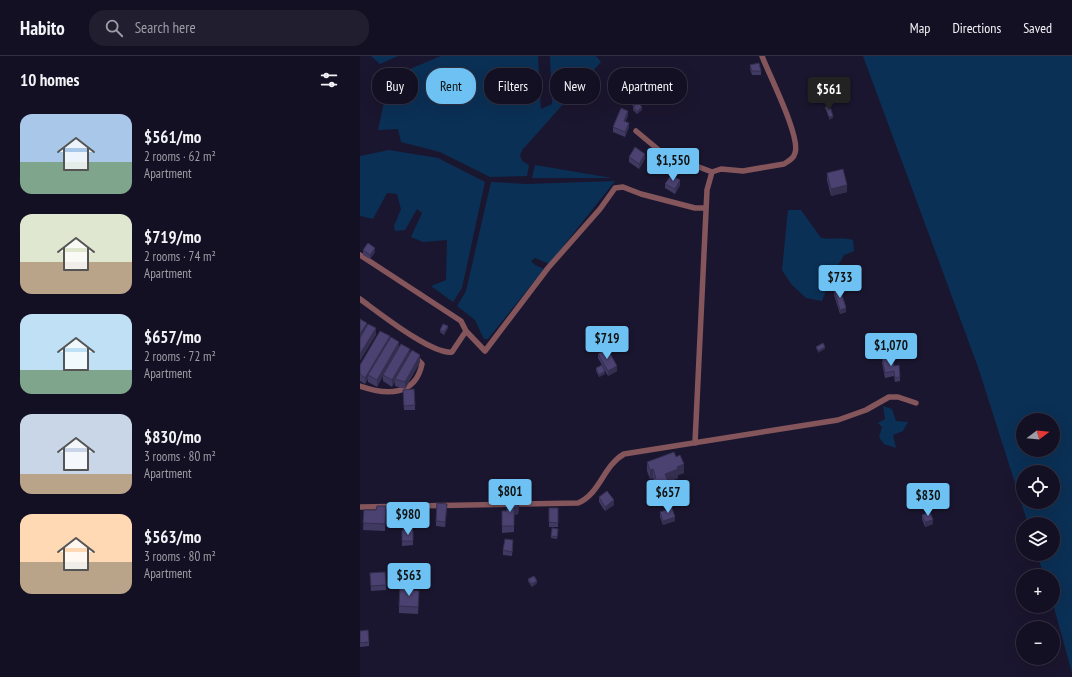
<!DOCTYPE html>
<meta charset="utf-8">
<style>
:root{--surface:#141023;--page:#211e30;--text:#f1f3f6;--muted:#9d9da6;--line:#333041;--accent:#6dc2f3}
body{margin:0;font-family:"PT Sans Narrow",sans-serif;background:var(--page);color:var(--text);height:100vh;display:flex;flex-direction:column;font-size:15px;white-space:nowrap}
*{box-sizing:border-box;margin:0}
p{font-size:13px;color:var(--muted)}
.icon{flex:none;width:22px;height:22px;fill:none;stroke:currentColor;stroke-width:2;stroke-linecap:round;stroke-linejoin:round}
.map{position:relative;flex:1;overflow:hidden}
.side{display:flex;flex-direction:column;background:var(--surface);width:360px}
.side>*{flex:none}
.top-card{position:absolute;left:12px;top:12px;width:380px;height:36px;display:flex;gap:8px}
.needle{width:26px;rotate:74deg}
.controls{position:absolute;left:656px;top:357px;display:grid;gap:8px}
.controls a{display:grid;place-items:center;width:44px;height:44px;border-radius:50%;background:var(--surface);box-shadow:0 4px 16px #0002,0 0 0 1px var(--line);font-size:20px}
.price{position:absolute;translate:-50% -34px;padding:0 9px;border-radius:4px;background:var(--accent);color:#111;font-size:13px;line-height:26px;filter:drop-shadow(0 1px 2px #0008)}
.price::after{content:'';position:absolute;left:50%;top:24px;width:12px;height:9px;margin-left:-6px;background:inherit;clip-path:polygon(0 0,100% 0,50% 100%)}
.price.current{background:#222;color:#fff}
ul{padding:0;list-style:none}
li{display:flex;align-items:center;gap:12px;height:100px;padding:0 20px}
li span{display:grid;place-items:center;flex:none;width:112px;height:80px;border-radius:12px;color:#555}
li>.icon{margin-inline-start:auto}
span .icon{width:48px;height:48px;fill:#fffc;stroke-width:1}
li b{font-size:17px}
h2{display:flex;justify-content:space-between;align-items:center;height:48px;padding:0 20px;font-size:17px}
.chip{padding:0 14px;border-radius:16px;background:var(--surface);box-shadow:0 4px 16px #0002,0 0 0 1px var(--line);font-size:14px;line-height:36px}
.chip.current{background:var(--accent);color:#111}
header{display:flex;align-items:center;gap:24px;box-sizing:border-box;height:56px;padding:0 20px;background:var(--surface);border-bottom:1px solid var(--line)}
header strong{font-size:19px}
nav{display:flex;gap:22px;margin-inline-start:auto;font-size:14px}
.search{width:280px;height:36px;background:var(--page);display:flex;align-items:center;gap:10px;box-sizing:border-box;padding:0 14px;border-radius:16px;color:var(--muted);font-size:15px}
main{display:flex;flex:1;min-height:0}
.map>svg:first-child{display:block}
.water{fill:#0b3055;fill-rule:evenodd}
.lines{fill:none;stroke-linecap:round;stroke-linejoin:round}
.street{stroke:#84565b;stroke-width:5.5}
.wall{fill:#403961}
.shaded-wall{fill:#342e4f}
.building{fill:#4b4271;stroke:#342e4f}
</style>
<header>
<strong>Habito</strong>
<div class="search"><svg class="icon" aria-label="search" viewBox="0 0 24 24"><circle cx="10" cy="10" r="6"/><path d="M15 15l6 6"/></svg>Search here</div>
<nav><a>Map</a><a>Directions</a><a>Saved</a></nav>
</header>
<main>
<section class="side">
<h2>10 homes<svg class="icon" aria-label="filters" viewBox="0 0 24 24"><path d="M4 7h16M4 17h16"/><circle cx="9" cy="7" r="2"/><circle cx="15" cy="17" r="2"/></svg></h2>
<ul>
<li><span style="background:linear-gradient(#a9c7e8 60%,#7fa58c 0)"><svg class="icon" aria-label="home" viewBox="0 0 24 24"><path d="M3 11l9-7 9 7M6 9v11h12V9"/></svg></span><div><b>$561/mo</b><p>2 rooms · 62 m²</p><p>Apartment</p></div></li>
<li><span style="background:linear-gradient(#dfe7d0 60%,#b9a48a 0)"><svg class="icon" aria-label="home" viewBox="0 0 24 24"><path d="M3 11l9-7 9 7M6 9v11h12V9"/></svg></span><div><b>$719/mo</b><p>2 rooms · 74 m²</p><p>Apartment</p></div></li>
<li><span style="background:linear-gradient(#bfe0f5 70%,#7fa58c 0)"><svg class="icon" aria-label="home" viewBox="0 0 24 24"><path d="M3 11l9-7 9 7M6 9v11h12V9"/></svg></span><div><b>$657/mo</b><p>2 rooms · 72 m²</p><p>Apartment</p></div></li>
<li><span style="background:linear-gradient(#c9d6e8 75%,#b9a48a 0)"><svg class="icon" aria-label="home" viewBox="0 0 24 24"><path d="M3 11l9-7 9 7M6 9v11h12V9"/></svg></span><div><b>$830/mo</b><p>3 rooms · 80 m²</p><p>Apartment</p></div></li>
<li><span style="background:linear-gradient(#ffd9b3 60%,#b9a48a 0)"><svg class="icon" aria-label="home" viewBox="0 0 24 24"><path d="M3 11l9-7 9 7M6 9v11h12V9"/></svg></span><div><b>$563/mo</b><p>3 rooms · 80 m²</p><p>Apartment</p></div></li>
</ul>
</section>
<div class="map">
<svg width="712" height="621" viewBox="0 0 712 621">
<rect width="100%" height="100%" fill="#1b162f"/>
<!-- water -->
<path class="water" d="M11 0H38L20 8Z
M81 0H178L181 53 192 48 190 0H236L241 6 163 93 160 99 162 105 169 109 167 120 130 121 80 96 41 86 38 73 18 74 24 46 21 25Z
M503 0H712V617L693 548V520H684L677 498H693V468H668L618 311ZM663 364H693V394H663ZM663 416H693V446H663Z
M29 94 78 102 125 126 102 232 93 246 71 230 86 224 87 184 63 186 51 181 62 157 57 153 45 174 35 175 34 170 41 153 37 138 27 137 13 163 0 160V100Z
M175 109 252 122H172Z
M255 125 189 208 175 202 171 205 175 209 184 213 128 283H124L115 264 97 250 106 235 131 126 167 128Z
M428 154H441L461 182C471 184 482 181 493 184L494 195 484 199 473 218 462 245 446 242 432 229 422 214Z
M523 350 532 353 536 365 548 366 543 375 533 379 536 392 524 388 519 381 522 371 518 367 525 363Z"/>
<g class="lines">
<!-- street -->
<path class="street" d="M276 75 300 95 310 100 352 116 361 113 383 115 424 108C429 105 434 102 435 97 441 81 409 19 402 0
M0 199 101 265 106 275 125 295 188 212 240 153 255 132 263 131 281 138 335 152H346
M0 243C18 256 72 299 92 296L106 275
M0 330C26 339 55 341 62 308L55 301
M335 387 347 134 352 116
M0 451 218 447C240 438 243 410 264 398L478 364 506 354 529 341H538L556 347"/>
</g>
<!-- wall -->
<path class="wall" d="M390 9 401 15V19H392L390 13Z
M273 35 287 40 281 47 273 40Z
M272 46 282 54 277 58 273 54V51H274L272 49Z
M268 60 265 65 269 71 265 81 253 76V71Z
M269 101 285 103 279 113 269 106Z
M467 117 487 136 471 140 467 124Z
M305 128 320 129 315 138 305 132Z
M3 194 15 196 10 203 3 199Z
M474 234 486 256 480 258 474 239Z
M88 272 84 279 80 276V274Z
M30 283 39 292 50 297 60 306 45 333 35 330V326L32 331 23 325V319L17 331 8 326V323L5 328 0 325V309Z
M238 298 257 315 248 320 238 302Z
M522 302 534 310 540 321V325L535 326 534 320 525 322 522 307Z
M236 312 245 318 239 321 236 315Z
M43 334 55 349V354H44Z
M287 406 324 417 318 419V422L308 426 311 443 297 448 292 433V424H294L293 422 290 423 287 415Z
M239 441 254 449 245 455 239 446Z
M40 448H53V464H40Z
M26 450 25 475 3 474 4 454H16Z
M159 451 158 458 154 459V476L142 477V455H147Z
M189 452H198V471H189Z
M87 453 85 471 76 470V465Z
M300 456 315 465 303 469 300 461Z
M562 459 573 468 565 471 562 463Z
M42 474H53V489L42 490Z
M198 475 197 483 191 482V480Z
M153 489 152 500 143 499V494Z
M10 517 26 529V534L11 535Z
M168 523 177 527 172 531 168 525Z
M52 534 59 542 58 558 39 557V550Z
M0 575 9 586V590L0 591Z"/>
<!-- shaded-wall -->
<path class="shaded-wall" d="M287 36V40L281 47V43Z
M282 51V54L277 58V56Z
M268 55V60L264 69V65Z
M473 60V62L469 64V61Z
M269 67V71L265 81V76Z
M285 98V103L279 113V108Z
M320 124V129L315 138V133Z
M487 129V136L471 140V133Z
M15 192V196L10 203V199Z
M486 252V256L480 258V254Z
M7 267V274L0 285V278Z
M88 270V272L84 279V276Z
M16 272V279L0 305V298Z
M30 280V287L8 319V323L5 328V322Z
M39 286V293L17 331V324Z
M465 291V293L458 297V295Z
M50 293V300L35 323V326L32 331V324Z
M60 299V306L45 333V326Z
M257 310V315L248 320V315Z
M245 315V318L239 321V319Z
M324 408V417L318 419V422L305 427V418L317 411Z
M293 413V422L290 423V414Z
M311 434V443L297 448V439Z
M159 444V451L158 458 154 459V452Z
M254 444V449L245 455V451Z
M315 461V465L303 469V465Z
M573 464V468L565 471V466Z
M177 525V527L172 531V528Z"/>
<!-- building -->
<path class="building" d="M399 7 401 15H392L390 9Z
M279 28 287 36 281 43 273 35Z
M275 44 282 51 277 56 273 51 275 50 272 46Z
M470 50 473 60 469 61 465 51Z
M261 52 268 55 264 65 269 67 265 76 253 71Z
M275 91 285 98 279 108 269 101Z
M483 113 487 129 471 133 467 117Z
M311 119 320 124 315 133 305 128Z
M8 187 15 192 10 199 3 194Z
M480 232 486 252 480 254 474 234Z
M0 263 7 267 0 278Z
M8 268 16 272 0 298V282Z
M83 268 88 270 84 276 80 274Z
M20 275 30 280 5 322 0 318V309Z
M31 281 39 286 17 324 8 319Z
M463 287 465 291 458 295 456 291Z
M41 288 50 293 32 324 23 319Z
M247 292 257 310 248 315 238 298Z
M52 294 60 299 45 326 35 323Z
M533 301 534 310 539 309 540 321 535 322 534 315 525 317 522 302Z
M242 309 245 315 239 319 236 312Z
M54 333 55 349 44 350 43 334Z
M314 396 316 401 320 399 324 408 317 411 318 413 305 418 311 434 297 439 292 424 296 422 293 413 290 414 287 406Z
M247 435 254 444 245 451 239 441Z
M151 442H155L159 444 158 451 154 452V470H142V455H147V451L149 452Z
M77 447 87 448 85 466 76 465Z
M40 448H53V459H40Z
M17 450H26L25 468 3 467 4 454H16Z
M189 452H198V467L189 466Z
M312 452 315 461 303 465 300 456Z
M570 456 573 464 565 466 562 459Z
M192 472 198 473 197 481 191 480Z
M42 474H53V485H42Z
M145 483 153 484 152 496 143 494Z
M25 516 26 529 11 530 10 517Z
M174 520 177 525 172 528 168 523Z
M40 530 52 531V534L59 535 58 551 39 550Z
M8 574 9 586 0 587V575Z"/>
</svg>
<div class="controls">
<a><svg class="needle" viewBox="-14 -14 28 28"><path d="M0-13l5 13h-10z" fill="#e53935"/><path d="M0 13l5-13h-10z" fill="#9d9da6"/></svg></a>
<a><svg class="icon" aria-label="locate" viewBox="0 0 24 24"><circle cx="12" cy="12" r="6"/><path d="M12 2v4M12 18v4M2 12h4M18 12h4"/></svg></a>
<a><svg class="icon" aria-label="layers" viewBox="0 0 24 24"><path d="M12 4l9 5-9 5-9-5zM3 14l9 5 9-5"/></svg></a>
<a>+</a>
<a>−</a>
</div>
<b class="price current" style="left:469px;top:55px">$561</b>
<b class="price" style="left:313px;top:126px">$1,550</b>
<b class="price" style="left:480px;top:243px">$733</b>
<b class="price" style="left:247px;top:304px">$719</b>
<b class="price" style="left:531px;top:311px">$1,070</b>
<b class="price" style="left:150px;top:457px">$801</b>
<b class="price" style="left:308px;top:458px">$657</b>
<b class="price" style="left:568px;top:461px">$830</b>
<b class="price" style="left:48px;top:480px">$980</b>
<b class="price" style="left:49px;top:541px">$563</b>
<div class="top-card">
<a class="chip">Buy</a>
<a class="chip current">Rent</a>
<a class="chip">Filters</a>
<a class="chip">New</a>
<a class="chip">Apartment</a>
</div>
</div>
</main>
